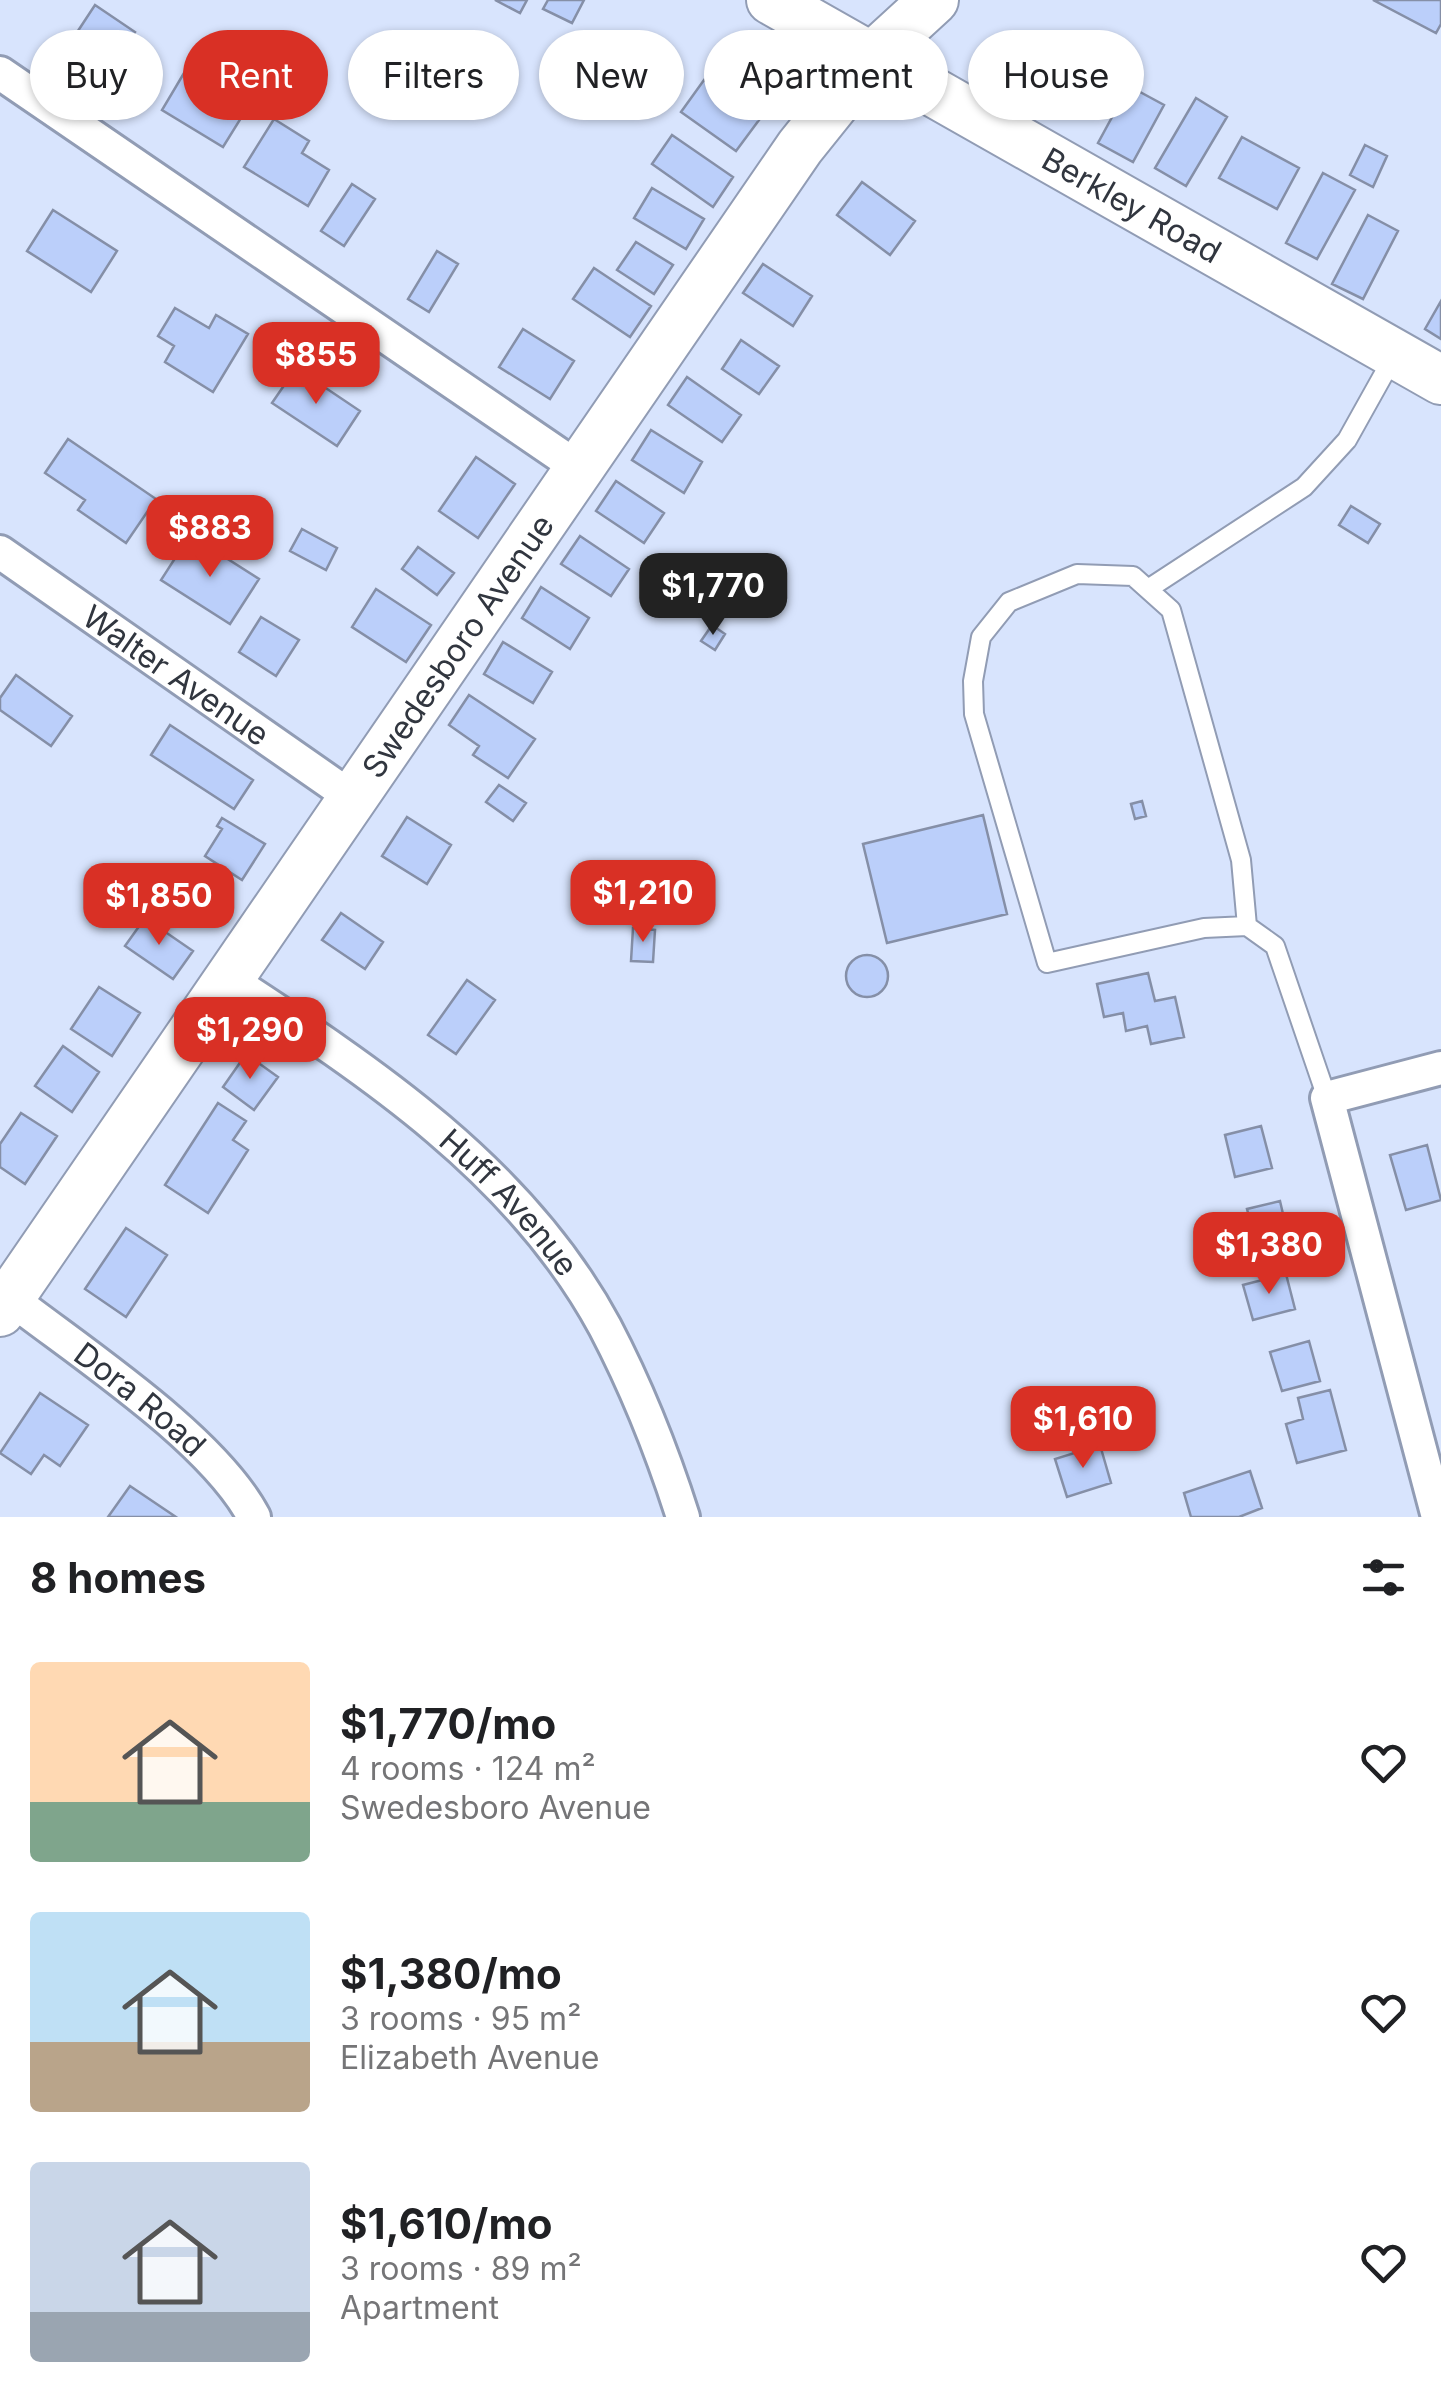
<!DOCTYPE html>
<meta charset="utf-8">
<style>
:root{--surface:#fff;--page:#f6f6f6;--text:#202124;--muted:#757577;--accent:#d93025}
body{margin:0;font-family:Inter,sans-serif;background:var(--page);color:var(--text);height:100vh;display:flex;flex-direction:column;font-size:38px;white-space:nowrap}
*{box-sizing:border-box;margin:0}
p{font-size:32px;color:var(--muted)}
.icon{flex:none;width:55px;height:55px;fill:none;stroke:currentColor;stroke-width:2;stroke-linecap:round;stroke-linejoin:round}
.map{position:relative;height:1517px;overflow:hidden}
.side{display:flex;flex-direction:column;background:var(--surface);flex:1}
.side>*{flex:none}
.hud{position:absolute;left:30px;top:30px;width:1382px;height:90px;display:flex;gap:20px}
.price{position:absolute;translate:-50% -85px;padding:0 22px;border-radius:20px;background:var(--accent);color:#fff;font-size:32px;line-height:65px;filter:drop-shadow(0 2px 5px #0008)}
.price::after{content:'';position:absolute;left:50%;top:60px;width:30px;height:22px;margin-left:-15px;background:inherit;clip-path:polygon(0 0,100% 0,50% 100%)}
.price.on{background:#222;color:#fff}
ul{padding:0;list-style:none}
li{display:flex;align-items:center;gap:30px;height:250px;padding:0 30px}
li span{display:grid;place-items:center;flex:none;width:280px;height:200px;border-radius:10px;color:#555}
li>.icon{margin-inline-start:auto}
span .icon{width:120px;height:120px;fill:#fffc;stroke-width:1}
li b{font-size:42px}
h2{display:flex;justify-content:space-between;align-items:center;height:120px;padding:0 30px;font-size:42px}
.pill{padding:0 35px;border-radius:45px;background:var(--surface);box-shadow:0 2px 8px #0004;font-size:35px;line-height:90px}
.pill.on{background:var(--accent);color:#fff}
.map>svg:first-child{display:block}
.building{fill:#bbcffa;stroke:#858fa7;stroke-width:2.5}
.lines{fill:none;stroke-linecap:round;stroke-linejoin:round}
.lane-casing{stroke:#919cb4;stroke-width:22}
.street-casing{stroke:#919cb4;stroke-width:38}
.secondary-casing{stroke:#919cb4;stroke-width:52}
.lane{stroke:#fff;stroke-width:18}
.street{stroke:#fff;stroke-width:32}
.secondary{stroke:#fff;stroke-width:48}
.labels{text-anchor:middle;dominant-baseline:central;stroke-width:8;stroke-linejoin:round;paint-order:stroke}
.street-label{font-size:32px;fill:#31363f;stroke:#fff}
</style>
<div class="map">
<svg width="1441" height="1517" viewBox="0 0 1441 1517">
<rect width="100%" height="100%" fill="#d8e4fd"/>
<!-- building -->
<path class="building" d="M495 0H527L520 13Z
M548 0H584L572 23 543 9Z
M1373 0H1441V24L1436 33Z
M95 5 135 32 112 67 72 40Z
M752 43 801 71 782 102 734 73Z
M1061 62 1098 85 1082 111 1045 88Z
M184 73 246 110 223 147 162 110Z
M704 80 759 120 736 151 681 112Z
M1129 86 1164 105 1133 162 1098 143Z
M1196 98 1227 117 1186 186 1155 168Z
M274 119 309 141 302 153 329 170 308 206 244 167Z
M672 135 733 177 713 207 652 164Z
M1242 137 1299 168 1277 209 1219 178Z
M1365 145 1387 156 1373 187 1350 175Z
M1323 173 1355 190 1317 259 1286 243Z
M862 182 915 221 890 255 837 215Z
M352 184 375 199 344 246 321 231Z
M652 188 704 219 686 249 634 218Z
M53 210 117 251 91 292 27 251Z
M1368 215 1398 231 1363 299 1332 284Z
M636 242 673 265 654 294 617 270Z
M437 251 458 264 429 312 408 299Z
M763 264 812 296 793 326 743 293Z
M594 268 651 306 630 337 573 299Z
M1441 301V339L1425 329Z
M175 308 209 328 216 315 248 334 213 392 165 362 174 346 158 336Z
M523 329 574 361 550 399 499 367Z
M741 340 779 366 759 394 722 369Z
M296 368 360 411 337 446 272 403Z
M687 377 741 415 722 442 668 405Z
M651 430 702 462 684 493 632 460Z
M68 439 156 499 126 543 78 510 85 500 45 473Z
M476 457 515 484 478 538 439 511Z
M616 481 664 513 644 543 596 511Z
M1351 506 1380 524 1368 543 1339 525Z
M302 529 337 548 326 570 290 551Z
M190 535 259 579 230 624 161 580Z
M580 536 629 569 611 596 561 564Z
M418 547 454 573 437 595 402 569Z
M691 563 719 582 702 608 673 589Z
M541 587 589 618 570 649 522 618Z
M376 589 431 625 406 662 352 627Z
M261 617 299 640 276 676 239 652Z
M712 625 725 634 715 650 701 641Z
M503 642 552 672 533 703 484 674Z
M16 675 72 716 51 746 0 710V698Z
M469 695 535 739 508 778 473 755 479 746 449 725Z
M170 725 253 780 234 809 151 755Z
M499 785 526 803 513 821 486 802Z
M1142 801 1146 816 1135 819 1131 804Z
M983 815 1007 914 887 943 863 844Z
M407 817 451 845 427 884 382 856Z
M222 818 265 844 242 880 205 856 222 829 217 826Z
M341 913 383 942 365 969 322 940Z
M145 918 193 951 173 979 125 946Z
M633 928 655 930 653 962 631 961Z
M846 976a21 21 0 1 1 42 0a21 21 0 1 1-42 0Z
M1148 973 1155 1001 1175 997 1184 1037 1151 1044 1147 1026 1126 1031 1123 1013 1104 1017 1097 984Z
M467 980 495 1000 456 1054 428 1035Z
M99 987 140 1013 112 1056 71 1029Z
M63 1046 99 1072 72 1112 35 1086Z
M246 1054 278 1077 254 1110 223 1087Z
M218 1103 246 1121 233 1140 248 1150 208 1213 165 1185Z
M21 1113 57 1136 25 1184 0 1167V1144Z
M1261 1126 1272 1168 1235 1177 1225 1135Z
M1427 1145 1441 1200 1406 1210 1390 1155Z
M1280 1201 1289 1240 1257 1247 1247 1209Z
M126 1228 167 1255 126 1317 85 1289Z
M1286 1274 1295 1309 1253 1320 1243 1285Z
M1309 1341 1320 1381 1282 1391 1270 1352Z
M1330 1390 1346 1450 1297 1463 1286 1424 1303 1419 1298 1398Z
M40 1393 88 1425 60 1466 44 1455 31 1474 0 1453Z
M1100 1445 1111 1483 1067 1497 1055 1459Z
M1250 1471 1262 1508 1239 1517H1191L1184 1493Z
M130 1486 176 1517H108Z"/>
<g class="lines">
<defs>
<path id="lane" d="M1148 589 1304 487 1347 440 1395 354
M1247 926 1241 860 1171 610 1133 576 1077 574 1009 602 981 637 973 681 974 714 1047 963 1204 928 1247 926 1275 946 1327 1098"/>
<g id="street">
<path d="M0 73 580 469"/>
<path id="s1" d="M0 552 354 799"/>
<path id="s2" d="M227 978C371 1072 521 1171 605 1327 637 1388 662 1451 683 1517"/>
<path id="s3" d="M10 1298C81 1353 213 1439 254 1517"/>
<path d="M1438 1517 1327 1098 1441 1068"/>
</g>
<g id="secondary">
<path id="s4" d="M771 0 1441 380"/>
<path id="s5" d="M0 1312 800 147 873 56 934 0"/>
</g>
</defs>
<!-- lane casing -->
<use href="#lane" class="lane-casing"/>
<!-- street casing -->
<use href="#street" class="street-casing"/>
<!-- secondary casing -->
<use href="#secondary" class="secondary-casing"/>
<!-- lane -->
<use href="#lane" class="lane"/>
<!-- street -->
<use href="#street" class="street"/>
<!-- secondary -->
<use href="#secondary" class="secondary"/>
</g>
<g class="labels">
<!-- street labels -->
<g class="street-label">
<text stroke="none"><textPath href="#s4" startOffset="415">Berkley Road</textPath></text>
<text stroke="none"><textPath href="#s5" startOffset="808">Swedesboro Avenue</textPath></text>
<text stroke="none"><textPath href="#s1" startOffset="215">Walter Avenue</textPath></text>
<text stroke="none"><textPath href="#s2" startOffset="362">Huff Avenue</textPath></text>
<text stroke="none"><textPath href="#s3" startOffset="165">Dora Road</textPath></text>
</g>
</g>
</svg>
<b class="price" style="left:316px;top:407px">$855</b>
<b class="price" style="left:210px;top:580px">$883</b>
<b class="price on" style="left:713px;top:638px">$1,770</b>
<b class="price" style="left:643px;top:945px">$1,210</b>
<b class="price" style="left:159px;top:948px">$1,850</b>
<b class="price" style="left:250px;top:1082px">$1,290</b>
<b class="price" style="left:1269px;top:1297px">$1,380</b>
<b class="price" style="left:1083px;top:1471px">$1,610</b>
<div class="hud">
<a class="pill">Buy</a>
<a class="pill on">Rent</a>
<a class="pill">Filters</a>
<a class="pill">New</a>
<a class="pill">Apartment</a>
<a class="pill">House</a>
</div>
</div>
<section class="side">
<h2>8 homes<svg class="icon" aria-label="filters" viewBox="0 0 24 24"><path d="M4 7h16M4 17h16"/><circle cx="9" cy="7" r="2"/><circle cx="15" cy="17" r="2"/></svg></h2>
<ul>
<li><span style="background:linear-gradient(#ffd9b3 70%,#7fa58c 0)"><svg class="icon" aria-label="home" viewBox="0 0 24 24"><path d="M3 11l9-7 9 7M6 9v11h12V9"/></svg></span><div><b>$1,770/mo</b><p>4 rooms · 124 m²</p><p>Swedesboro Avenue</p></div><svg class="icon" aria-label="heart" viewBox="0 0 24 24"><path d="M12 20l-8-8c-3-5 5-10 8-4 3-6 11-1 8 4z"/></svg></li>
<li><span style="background:linear-gradient(#bfe0f5 65%,#b9a48a 0)"><svg class="icon" aria-label="home" viewBox="0 0 24 24"><path d="M3 11l9-7 9 7M6 9v11h12V9"/></svg></span><div><b>$1,380/mo</b><p>3 rooms · 95 m²</p><p>Elizabeth Avenue</p></div><svg class="icon" aria-label="heart" viewBox="0 0 24 24"><path d="M12 20l-8-8c-3-5 5-10 8-4 3-6 11-1 8 4z"/></svg></li>
<li><span style="background:linear-gradient(#c9d6e8 75%,#9aa5b1 0)"><svg class="icon" aria-label="home" viewBox="0 0 24 24"><path d="M3 11l9-7 9 7M6 9v11h12V9"/></svg></span><div><b>$1,610/mo</b><p>3 rooms · 89 m²</p><p>Apartment</p></div><svg class="icon" aria-label="heart" viewBox="0 0 24 24"><path d="M12 20l-8-8c-3-5 5-10 8-4 3-6 11-1 8 4z"/></svg></li>
</ul>
</section>
